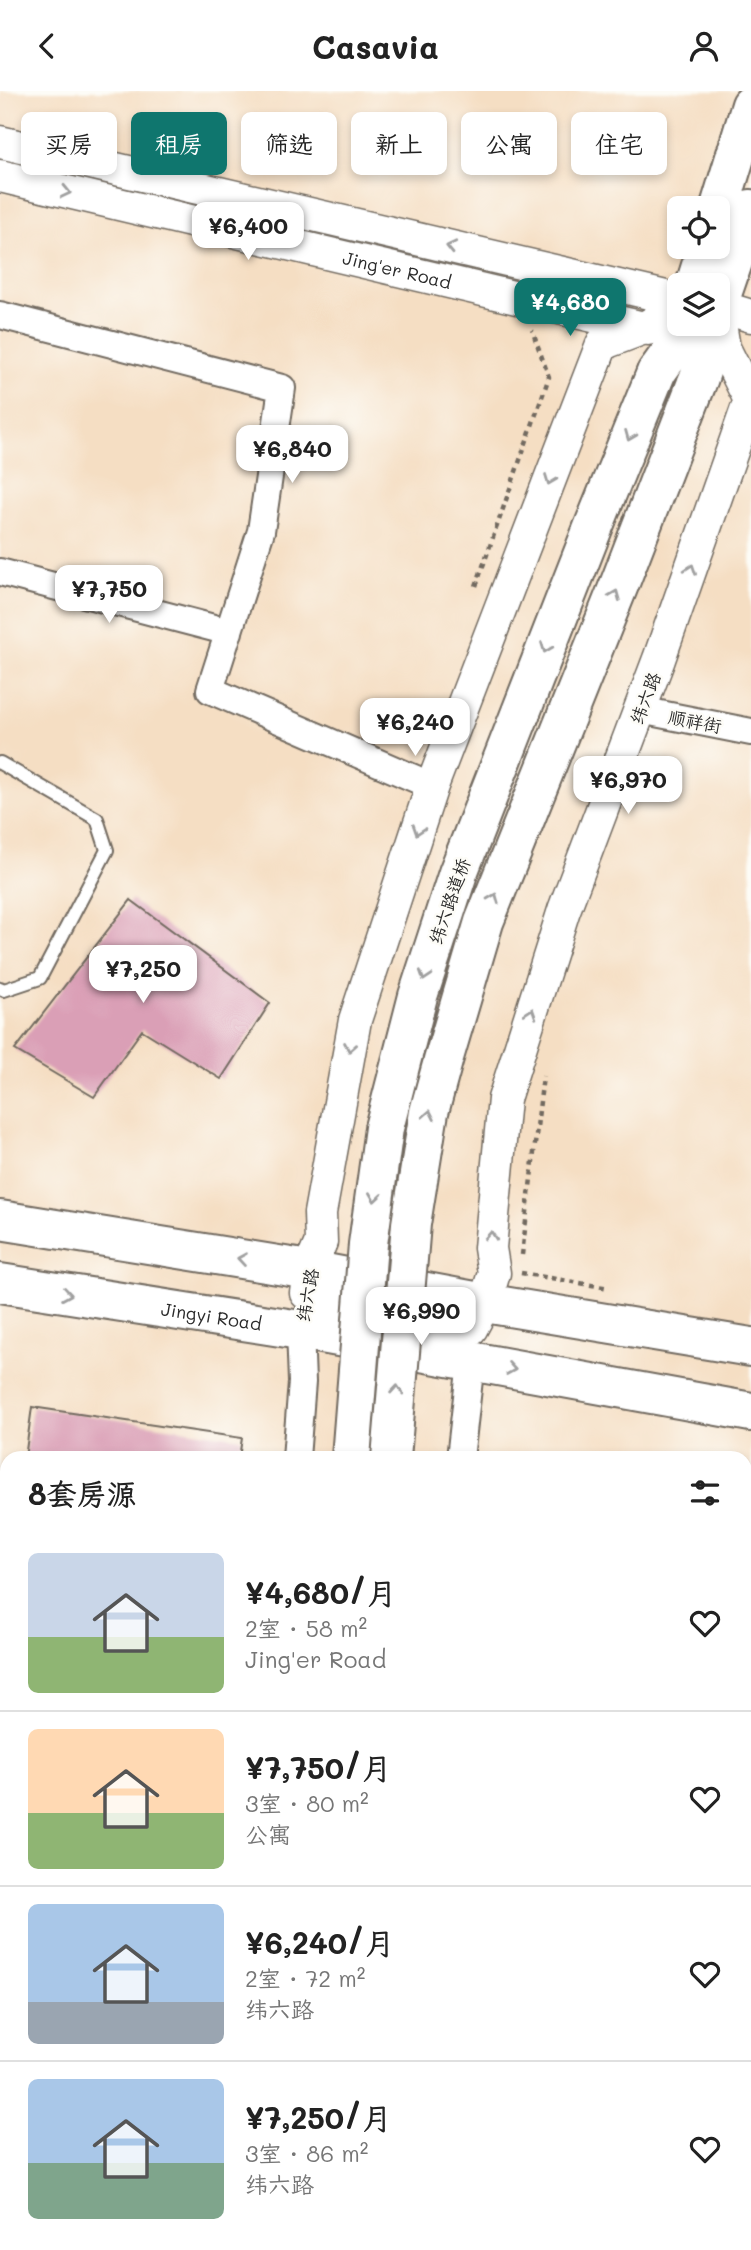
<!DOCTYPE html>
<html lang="zh">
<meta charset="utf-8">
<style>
:root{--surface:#fff;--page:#f6f6f6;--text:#222;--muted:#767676;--line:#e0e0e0;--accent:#0f766e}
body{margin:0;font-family:Mali,"LXGW WenKai TC",sans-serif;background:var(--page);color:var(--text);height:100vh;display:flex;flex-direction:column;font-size:26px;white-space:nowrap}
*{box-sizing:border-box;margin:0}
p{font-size:23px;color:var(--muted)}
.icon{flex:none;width:38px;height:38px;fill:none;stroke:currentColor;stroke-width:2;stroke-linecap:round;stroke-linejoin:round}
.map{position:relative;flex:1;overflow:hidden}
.sheet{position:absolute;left:0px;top:1360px;width:752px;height:800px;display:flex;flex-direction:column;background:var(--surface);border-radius:21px 21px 0 0;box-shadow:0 4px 10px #0003}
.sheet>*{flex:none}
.hud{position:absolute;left:21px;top:21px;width:710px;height:63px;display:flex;gap:14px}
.fabs{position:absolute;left:667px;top:105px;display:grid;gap:14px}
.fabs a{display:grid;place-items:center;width:63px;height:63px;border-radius:10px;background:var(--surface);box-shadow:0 4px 10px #0003;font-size:35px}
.price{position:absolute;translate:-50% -60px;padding:0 16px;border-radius:14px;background:#fff;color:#222;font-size:23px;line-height:46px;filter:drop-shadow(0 2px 4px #0008)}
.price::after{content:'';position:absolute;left:50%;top:42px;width:21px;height:16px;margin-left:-10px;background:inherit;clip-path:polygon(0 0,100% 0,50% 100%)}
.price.current{background:var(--accent);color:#fff}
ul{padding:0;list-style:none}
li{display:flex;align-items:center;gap:21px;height:175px;padding:0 28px}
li+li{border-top:2px solid var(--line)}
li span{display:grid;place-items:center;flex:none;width:196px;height:140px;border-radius:10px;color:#555}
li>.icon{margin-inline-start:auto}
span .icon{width:84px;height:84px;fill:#fffc;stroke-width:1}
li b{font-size:30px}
h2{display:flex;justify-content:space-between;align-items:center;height:84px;padding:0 28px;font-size:30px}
.pill{padding:0 24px;border-radius:10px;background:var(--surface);box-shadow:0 4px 10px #0003;font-size:24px;line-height:63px}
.pill.current{background:var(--accent);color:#fff}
header{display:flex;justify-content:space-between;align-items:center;height:91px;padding:0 28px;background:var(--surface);font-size:32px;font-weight:700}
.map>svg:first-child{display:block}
.industrial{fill:#d2bdc6}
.building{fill:#da9fb6}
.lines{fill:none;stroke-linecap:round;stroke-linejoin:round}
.service-casing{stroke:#726a60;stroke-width:16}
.minor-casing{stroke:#726a60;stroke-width:30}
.tertiary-casing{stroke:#726a60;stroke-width:35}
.primary-casing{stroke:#726a60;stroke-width:42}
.path{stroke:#726a60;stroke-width:4.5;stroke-dasharray:5 5;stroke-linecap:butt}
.service{stroke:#fff;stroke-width:12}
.minor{stroke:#fff;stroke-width:26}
.tertiary{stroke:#fff;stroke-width:32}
.primary{stroke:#fff;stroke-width:38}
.primary-bridge-casing{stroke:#726a60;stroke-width:42;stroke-linecap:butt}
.primary-bridge{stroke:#fff;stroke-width:38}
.oneway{stroke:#a0a0a0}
.labels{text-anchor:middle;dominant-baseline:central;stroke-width:5;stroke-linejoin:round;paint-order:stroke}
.street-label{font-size:18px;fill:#2b2b2b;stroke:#fdfcf7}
</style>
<header><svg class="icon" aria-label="back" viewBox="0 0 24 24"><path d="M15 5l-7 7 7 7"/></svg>Casavia<svg class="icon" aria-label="person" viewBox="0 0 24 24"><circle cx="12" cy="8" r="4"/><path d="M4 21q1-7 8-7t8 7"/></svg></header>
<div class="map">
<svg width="751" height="2159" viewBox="0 0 751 2159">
<rect width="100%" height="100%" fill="#fdfcf7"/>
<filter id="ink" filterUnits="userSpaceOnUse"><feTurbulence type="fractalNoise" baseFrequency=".0143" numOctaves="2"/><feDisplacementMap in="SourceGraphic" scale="14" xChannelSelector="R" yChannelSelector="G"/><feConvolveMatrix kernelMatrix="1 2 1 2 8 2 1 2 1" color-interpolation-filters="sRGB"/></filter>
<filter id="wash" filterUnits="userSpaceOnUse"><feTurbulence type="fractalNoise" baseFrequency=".00686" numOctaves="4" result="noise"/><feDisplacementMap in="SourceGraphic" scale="28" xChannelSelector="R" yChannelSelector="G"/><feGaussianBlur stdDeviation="1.57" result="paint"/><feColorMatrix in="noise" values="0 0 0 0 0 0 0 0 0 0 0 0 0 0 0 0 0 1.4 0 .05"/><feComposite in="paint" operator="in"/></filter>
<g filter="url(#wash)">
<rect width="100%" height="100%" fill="#f5dec3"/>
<!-- industrial -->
<path class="industrial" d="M0 1727 7 1729V2152L241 2153 240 2159H0Z"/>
<g id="blocks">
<!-- building -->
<path class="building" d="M131 809 270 912 221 988 142 939 94 1006 15 959Z
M32 1316 242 1347 239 1367H25Z"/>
</g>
</g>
<g filter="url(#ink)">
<use href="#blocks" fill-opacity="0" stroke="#726a60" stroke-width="2"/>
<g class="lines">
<defs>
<path id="service" d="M0 672 97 728 107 759 40 887 4 899 0 897"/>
<path id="minor" d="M0 224 282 297 261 440 210 599 432 695
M0 481 229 541
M640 619 751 641
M296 1367 302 1291 300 1239
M460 1367 471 1271
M746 1956 751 1955"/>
<g id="tertiary">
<path d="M0 51 679 209"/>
<path id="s1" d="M0 85 648 238"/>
<path d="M718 215 751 225"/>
<path d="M306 1202 309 1179 321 1151 320 1122 355 929 432 695 602 253 644 237 679 217"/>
<path d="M300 1239 321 1211 471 1238 485 1212 494 1182 490 1157 504 1008 564 819 659 568 750 309 724 257 718 221"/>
</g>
<g id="primary">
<path d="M718 122 751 14"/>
<path d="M695 194 707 156"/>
<path d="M718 215 751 118"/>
<path d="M656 282 674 257 683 233"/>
<path d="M696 294C705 274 707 254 713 233"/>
<path d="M0 1129 309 1179 485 1212 751 1256"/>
<path id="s2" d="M0 1192 300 1239 751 1321"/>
<path d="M279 2159V2152"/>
<path d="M327 2159V2152"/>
</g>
</defs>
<!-- service casing -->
<use href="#service" class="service-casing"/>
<!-- minor casing -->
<use href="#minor" class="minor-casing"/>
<!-- tertiary casing -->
<use href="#tertiary" class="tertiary-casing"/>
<!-- primary casing -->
<use href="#primary" class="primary-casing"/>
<!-- path -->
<path class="path" d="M476 495 549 286 532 239
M522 1164 543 985
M521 1182 609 1197"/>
<!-- service -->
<use href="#service" class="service"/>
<!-- minor -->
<use href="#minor" class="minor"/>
<!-- tertiary -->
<use href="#tertiary" class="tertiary"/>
<!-- primary -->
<use href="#primary" class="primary"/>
<defs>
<path id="primary-bridge" d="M351 1367 368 1153 384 1037 418 905 458 782 593 437 656 282
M391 1367 411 1133 429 1021 443 970 484 831 621 489 696 294"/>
</defs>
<!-- primary-bridge casing -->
<use href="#primary-bridge" class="primary-bridge-casing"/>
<!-- primary-bridge -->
<use href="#primary-bridge" class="primary-bridge"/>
</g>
<!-- one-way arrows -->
<defs><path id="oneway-chevron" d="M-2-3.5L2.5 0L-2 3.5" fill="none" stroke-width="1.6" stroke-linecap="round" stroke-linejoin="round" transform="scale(1.75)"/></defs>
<g class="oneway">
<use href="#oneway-chevron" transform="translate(66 101) rotate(13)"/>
<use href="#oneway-chevron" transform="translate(451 156) rotate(-167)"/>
<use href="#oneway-chevron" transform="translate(630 345) rotate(112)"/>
<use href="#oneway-chevron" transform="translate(550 389) rotate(111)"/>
<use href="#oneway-chevron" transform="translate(691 478) rotate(-71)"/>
<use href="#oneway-chevron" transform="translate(615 504) rotate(-68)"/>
<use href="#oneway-chevron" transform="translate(546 557) rotate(111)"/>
<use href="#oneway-chevron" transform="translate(418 739) rotate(108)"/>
<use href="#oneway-chevron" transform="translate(494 807) rotate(-68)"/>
<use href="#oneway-chevron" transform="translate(425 885) rotate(108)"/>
<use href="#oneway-chevron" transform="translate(531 922) rotate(-72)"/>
<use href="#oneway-chevron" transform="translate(350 956) rotate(100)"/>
<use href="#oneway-chevron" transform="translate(429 1024) rotate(-79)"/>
<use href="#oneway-chevron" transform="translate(375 1106) rotate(98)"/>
<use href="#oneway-chevron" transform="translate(491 1145) rotate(-85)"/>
<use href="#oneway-chevron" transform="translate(242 1168) rotate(-171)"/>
<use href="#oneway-chevron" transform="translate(67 1203) rotate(9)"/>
<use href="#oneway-chevron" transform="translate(511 1278) rotate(10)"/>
<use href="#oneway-chevron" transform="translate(397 1299) rotate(-85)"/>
</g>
</g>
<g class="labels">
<!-- street labels -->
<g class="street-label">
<text stroke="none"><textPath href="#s1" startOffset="408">Jing'er Road</textPath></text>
<text transform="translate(645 607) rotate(-69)">纬六路</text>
<text transform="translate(695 630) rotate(11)">顺祥街</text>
<text transform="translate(449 810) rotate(-71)">纬六路道桥</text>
<text transform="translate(307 1204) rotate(-80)">纬六路</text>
<text stroke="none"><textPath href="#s2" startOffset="214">Jingyi Road</textPath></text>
</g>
</g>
</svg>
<div class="fabs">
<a><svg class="icon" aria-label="locate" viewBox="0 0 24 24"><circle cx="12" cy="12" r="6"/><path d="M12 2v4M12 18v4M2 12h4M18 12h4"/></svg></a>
<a><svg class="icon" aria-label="layers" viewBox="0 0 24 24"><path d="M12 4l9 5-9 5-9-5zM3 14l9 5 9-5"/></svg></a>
</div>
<b class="price" style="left:248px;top:171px">¥6,400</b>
<b class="price current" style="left:570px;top:247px">¥4,680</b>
<b class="price" style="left:292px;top:394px">¥6,840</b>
<b class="price" style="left:109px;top:534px">¥7,750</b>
<b class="price" style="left:415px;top:667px">¥6,240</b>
<b class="price" style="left:628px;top:725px">¥6,970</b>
<b class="price" style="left:143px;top:914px">¥7,250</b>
<b class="price" style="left:421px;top:1256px">¥6,990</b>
<div class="hud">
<a class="pill">买房</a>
<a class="pill current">租房</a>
<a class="pill">筛选</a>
<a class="pill">新上</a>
<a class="pill">公寓</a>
<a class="pill">住宅</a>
</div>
<section class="sheet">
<h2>8套房源<svg class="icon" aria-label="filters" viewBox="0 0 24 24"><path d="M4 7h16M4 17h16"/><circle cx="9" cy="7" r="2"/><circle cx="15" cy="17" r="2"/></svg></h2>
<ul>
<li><span style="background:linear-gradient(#c9d6e8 60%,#8fb573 0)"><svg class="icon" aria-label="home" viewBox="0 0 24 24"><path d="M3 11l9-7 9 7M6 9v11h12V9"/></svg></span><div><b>¥4,680/月</b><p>2室 · 58 m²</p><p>Jing'er Road</p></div><svg class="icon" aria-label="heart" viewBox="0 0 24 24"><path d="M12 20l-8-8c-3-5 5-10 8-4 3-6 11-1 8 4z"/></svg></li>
<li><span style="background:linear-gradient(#ffd9b3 60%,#8fb573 0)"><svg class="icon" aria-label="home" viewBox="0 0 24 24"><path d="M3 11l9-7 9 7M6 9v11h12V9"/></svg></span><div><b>¥7,750/月</b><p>3室 · 80 m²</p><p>公寓</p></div><svg class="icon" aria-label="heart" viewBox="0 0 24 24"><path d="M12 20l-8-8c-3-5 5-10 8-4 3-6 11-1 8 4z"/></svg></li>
<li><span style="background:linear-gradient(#a9c7e8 70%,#9aa5b1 0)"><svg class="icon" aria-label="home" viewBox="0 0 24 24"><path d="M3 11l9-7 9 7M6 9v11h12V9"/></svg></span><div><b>¥6,240/月</b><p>2室 · 72 m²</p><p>纬六路</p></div><svg class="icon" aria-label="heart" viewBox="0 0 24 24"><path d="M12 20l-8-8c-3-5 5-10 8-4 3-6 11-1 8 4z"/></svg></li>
<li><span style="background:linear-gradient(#a9c7e8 60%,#7fa58c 0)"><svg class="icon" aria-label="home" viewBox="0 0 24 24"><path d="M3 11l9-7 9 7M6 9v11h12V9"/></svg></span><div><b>¥7,250/月</b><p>3室 · 86 m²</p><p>纬六路</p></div><svg class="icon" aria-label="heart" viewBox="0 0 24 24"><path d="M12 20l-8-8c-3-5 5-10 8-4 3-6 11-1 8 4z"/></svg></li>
</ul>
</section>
</div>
